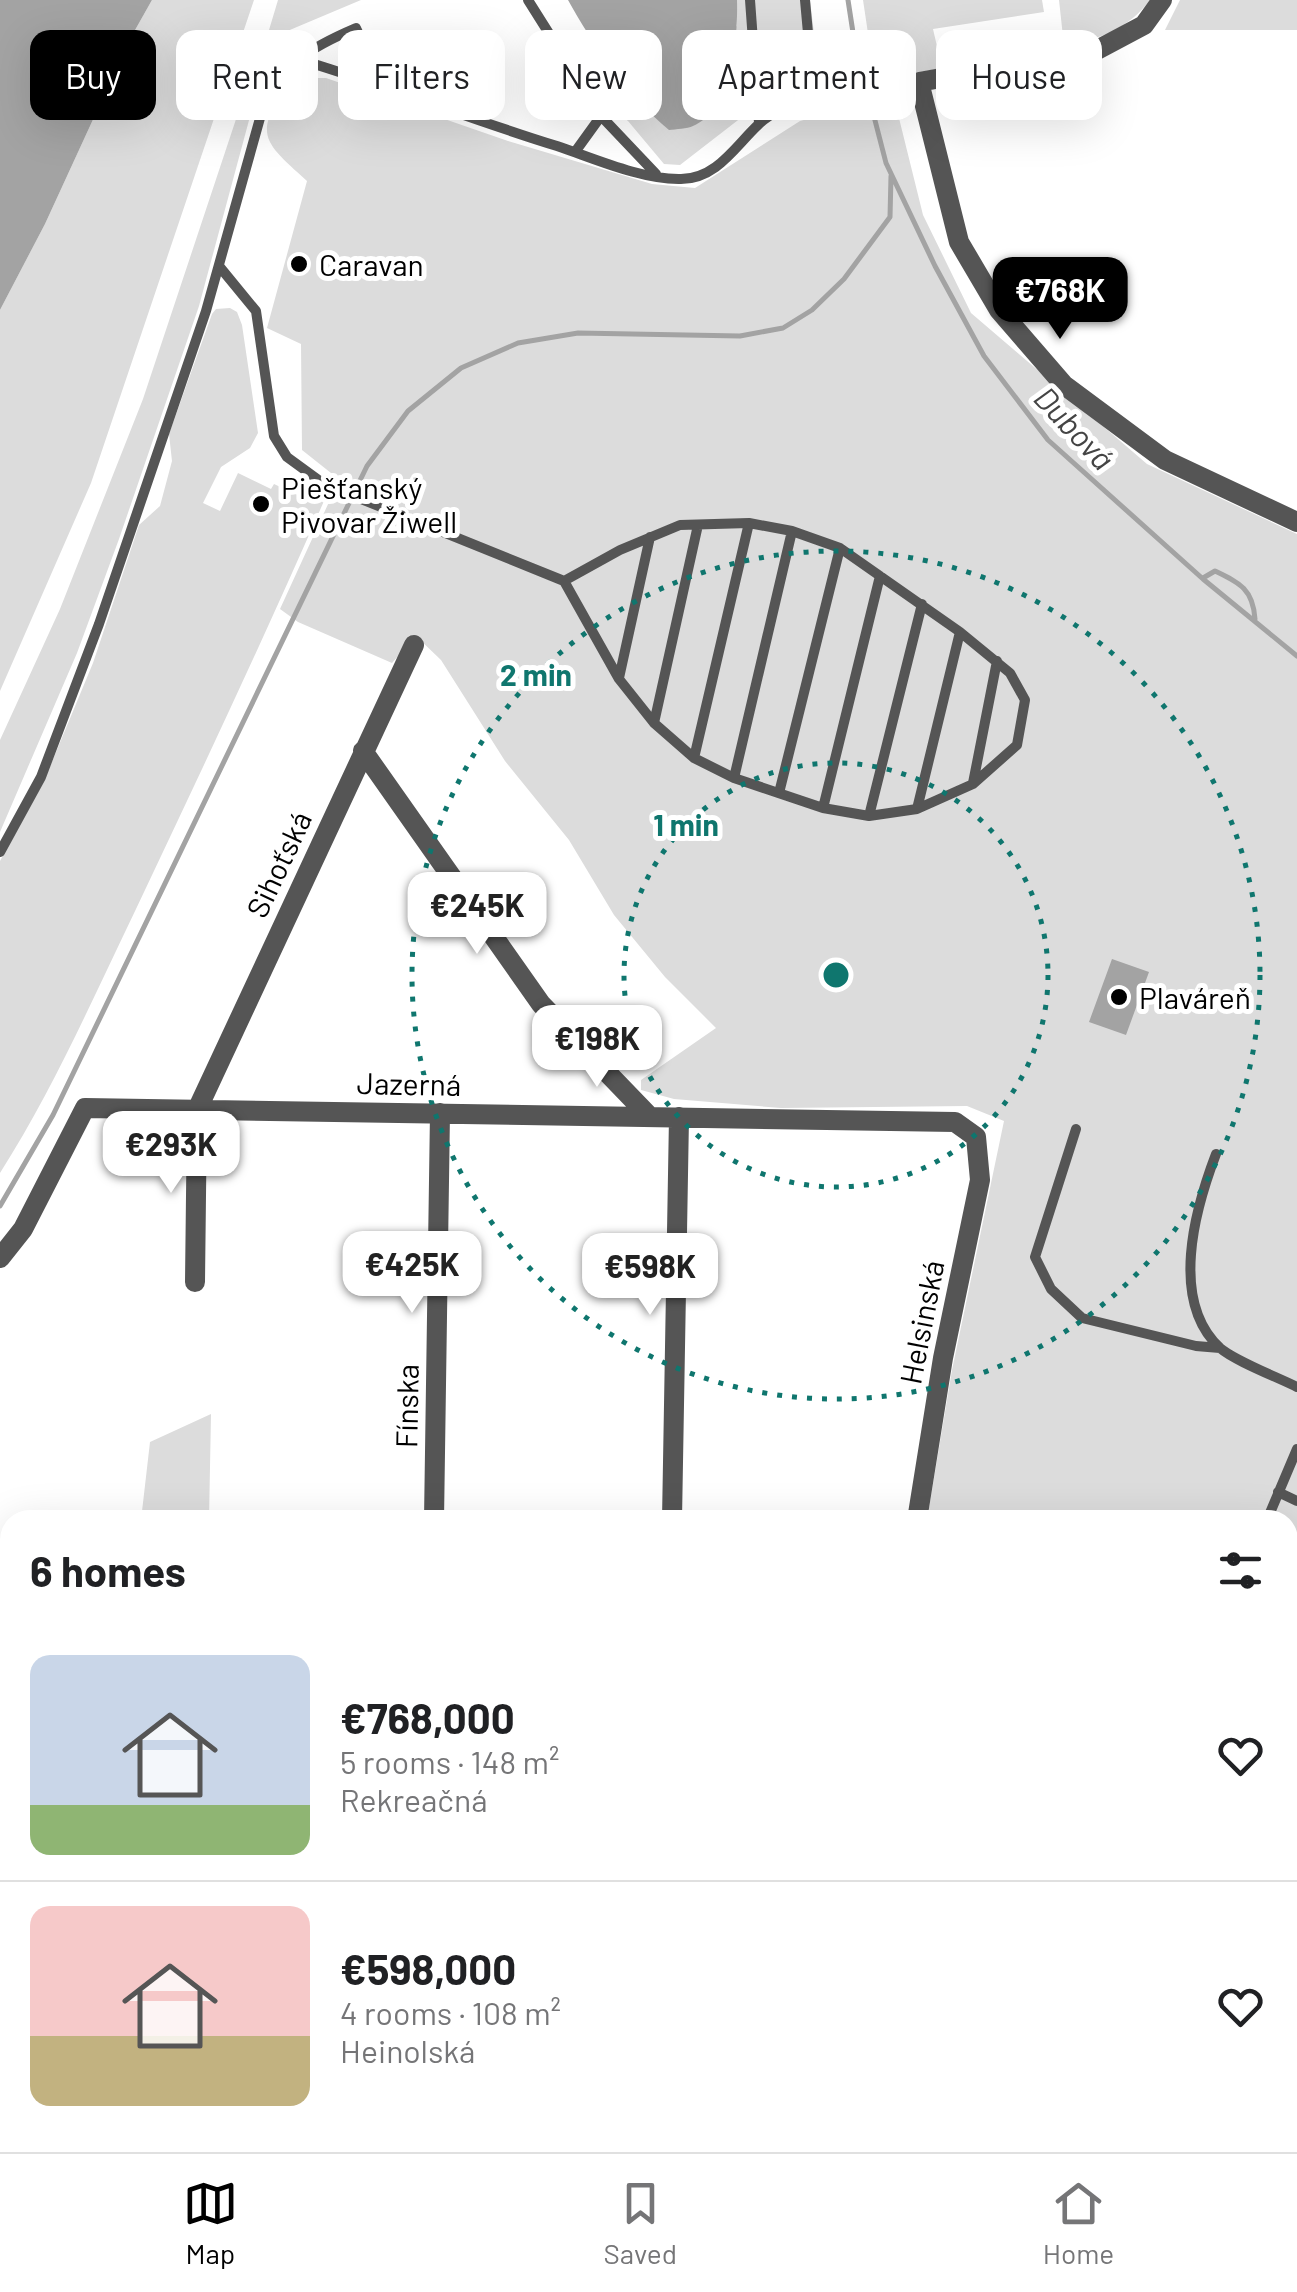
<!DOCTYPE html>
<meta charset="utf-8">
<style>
:root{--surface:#fff;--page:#f2f2f2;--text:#202124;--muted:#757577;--line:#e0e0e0;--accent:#000}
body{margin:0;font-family:Barlow,sans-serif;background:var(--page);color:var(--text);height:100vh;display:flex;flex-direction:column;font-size:38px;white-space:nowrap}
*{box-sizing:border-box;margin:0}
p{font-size:32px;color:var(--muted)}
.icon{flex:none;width:55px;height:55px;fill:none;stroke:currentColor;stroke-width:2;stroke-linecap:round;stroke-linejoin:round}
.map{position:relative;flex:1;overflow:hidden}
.panel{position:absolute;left:0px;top:1510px;width:1298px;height:642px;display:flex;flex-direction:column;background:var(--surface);border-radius:30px 30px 0 0;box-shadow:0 10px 40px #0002}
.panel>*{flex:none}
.banner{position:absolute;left:30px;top:30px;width:1238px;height:90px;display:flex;gap:20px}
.price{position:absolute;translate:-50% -85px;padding:0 22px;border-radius:20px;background:#fff;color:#222;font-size:32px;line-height:65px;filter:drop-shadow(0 2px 5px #0008)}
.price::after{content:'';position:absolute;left:50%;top:60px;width:30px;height:22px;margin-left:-15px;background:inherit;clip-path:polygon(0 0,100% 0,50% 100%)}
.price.selected{background:var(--accent);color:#fff}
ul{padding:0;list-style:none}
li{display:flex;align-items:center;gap:30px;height:250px;padding:0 30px}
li+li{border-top:2px solid var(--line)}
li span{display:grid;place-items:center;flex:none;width:280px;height:200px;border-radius:20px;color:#555}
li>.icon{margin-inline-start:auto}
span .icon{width:120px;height:120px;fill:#fffc;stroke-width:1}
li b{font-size:42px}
h2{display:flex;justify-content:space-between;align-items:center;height:120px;padding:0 30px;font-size:42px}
.chip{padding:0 35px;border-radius:20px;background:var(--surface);box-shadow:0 10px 40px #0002;font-size:35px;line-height:90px}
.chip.selected{background:var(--accent);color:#fff}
.dock{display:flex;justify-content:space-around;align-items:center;height:140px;border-top:2px solid var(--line);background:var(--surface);font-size:28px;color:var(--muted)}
.dock a{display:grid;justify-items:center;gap:5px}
.dock .selected{color:var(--accent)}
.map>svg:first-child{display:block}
.green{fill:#dcdcdc}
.water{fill:#a3a3a3}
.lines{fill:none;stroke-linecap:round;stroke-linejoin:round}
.stream{stroke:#a3a3a3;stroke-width:5}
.service{stroke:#555;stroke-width:10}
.minor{stroke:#555;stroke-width:20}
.ring{fill:none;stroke:#0f766e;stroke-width:5;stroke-dasharray:5 10}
.poi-dot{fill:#000;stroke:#fff;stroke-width:4}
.labels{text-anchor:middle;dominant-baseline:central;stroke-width:10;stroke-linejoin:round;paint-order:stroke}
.poi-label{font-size:30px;fill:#000;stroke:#fff;text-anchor:start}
.street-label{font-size:30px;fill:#000;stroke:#fff}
.water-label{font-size:32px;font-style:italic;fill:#444;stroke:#fff}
.centre{fill:#0f766e;stroke:#fff;stroke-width:5}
.ring-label{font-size:30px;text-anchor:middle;font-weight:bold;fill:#0f766e;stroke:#fff;stroke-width:10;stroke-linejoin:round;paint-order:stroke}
</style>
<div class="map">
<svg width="1297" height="2152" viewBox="0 0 1297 2152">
<rect width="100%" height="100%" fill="#fff"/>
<!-- green -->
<path class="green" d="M152 0H254L91 483 0 691V310L45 224 130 39Z
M278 0H361L266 40Z
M737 0H810L820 84 742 117 680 165 664 164 628 121 599 97 623 78 636 95 737 26Z
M863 0H1042L1044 12 933 29 942 68 875 80Z
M1059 0H1150C1128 29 1100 39 1064 46Z
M1180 0H1297V30H1165Z
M257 56 266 57 199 306 119 539 77 653 0 832V740L60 609 143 399Z
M310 78H326L508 141 652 184 695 188 800 121 844 109 895 102 923 215 971 313 1147 464 1297 534V1839L1288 1856V1520H927L952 1370 1004 1121 967 1106 781 1108 674 1099 641 1090V1080L716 1028 665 977 614 915 569 840 505 761 441 660 416 636 392 663 298 622 280 609 329 502 331 473 302 450 301 344 267 328 307 181C264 142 251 134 291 83Z
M230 308 237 312 242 325 258 433 250 448 221 467 203 503 220 511 238 473 271 489 274 484 295 494 324 501C264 638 200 774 136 909 93 998 53 1090 0 1173V861L44 781 93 663 139 525 160 506 172 461 169 434 212 314 216 309Z
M211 1414 209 1520H141L150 1442Z
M0 1755H10V1935H0Z"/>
<!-- water -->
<path class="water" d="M0 0H152L130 39 45 224 0 310Z
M568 0H737C738 36 733 109 693 126 687 129 676 129 669 130 629 97 593 45 568 0Z
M1112 959 1149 972 1126 1035 1089 1022Z"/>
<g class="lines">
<!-- stream -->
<path class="stream" d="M848 0 854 39 886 163 935 266 984 356 1048 440 1203 579 1297 656
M1203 578 1215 571C1240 583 1253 589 1255 619
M0 1206 53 1115 367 466 408 411 461 368 518 343 578 333 740 336 783 328 812 310 844 279 890 217 891 176
M1288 1747 1297 1733"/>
<!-- service -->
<path class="service" d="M528 0 601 116 575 152
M750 0 759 123
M805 0 814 99
M202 35C323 59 439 110 557 146 593 158 642 180 681 179 717 179 736 145 759 124 792 92 874 89 918 82
M601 116 656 174
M219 266 256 311 274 436 287 457 324 484 564 581 619 679 654 723 694 758 734 778 823 808 869 816 917 809 973 784 1017 745 1025 700 1010 673 960 632 840 548 792 531 749 523 680 525 620 550 564 581
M619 678 650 537
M654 723 698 525
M694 758 749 523
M734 778 792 531
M973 783 997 661
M779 793 840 548
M823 808 880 576
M917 809 960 632
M869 816 922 604
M0 852 41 777 99 624 206 311 262 111C284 63 309 48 356 28L385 90
M1076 1129 1035 1257 1051 1289 1082 1318 1196 1346 1220 1348
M1216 1154C1195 1209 1169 1301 1220 1348 1235 1361 1277 1377 1297 1387
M1278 1492 1297 1501
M1267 1520 1297 1449
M1288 1585 1297 1567"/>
<!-- minor -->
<path class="minor" d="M1162 0 1144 25 1097 50 919 82 959 242 999 310 1064 385 1165 460 1297 522
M363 751 541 1004 649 1116
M0 1258 23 1229 85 1108 955 1122 976 1137 980 1180 943 1358 917 1520
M195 1282 197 1110 414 645
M434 1520 440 1113
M672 1520 679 1117
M0 1599 10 1603
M1288 1882 1297 1864
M0 2136H10
M580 2142 793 2146
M1128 2142 1139 2152
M186 2152V2142
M781 2152 793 2146 1022 2152 1080 2147 1094 2142"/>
</g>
<!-- distance rings -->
<g class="ring">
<circle cx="836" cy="975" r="212"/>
<circle cx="836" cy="975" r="424"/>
</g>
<!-- markers -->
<g class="poi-dot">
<circle cx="299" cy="264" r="10"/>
<circle cx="261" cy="504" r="10"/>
<circle cx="1119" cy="997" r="10"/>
</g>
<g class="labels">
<!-- poi labels -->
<g class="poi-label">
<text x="319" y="264">Caravan</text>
<text x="281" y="487">Piešťanský<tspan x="281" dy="34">Pivovar Žiwell</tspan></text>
<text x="1139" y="997">Plaváreň</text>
</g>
<!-- street labels -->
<g class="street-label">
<text transform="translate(278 864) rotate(-65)">Sihoťská</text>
<text transform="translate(409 1083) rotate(1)">Jazerná</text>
<text transform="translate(921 1322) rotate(-79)">Helsinská</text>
<text transform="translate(406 1406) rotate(-89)">Fínska</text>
</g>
<!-- water labels -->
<g class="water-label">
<text transform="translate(1075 427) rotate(47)">Dubová</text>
</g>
</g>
<circle cx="836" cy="975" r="15" class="centre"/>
<g class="ring-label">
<text x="536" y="686">2 min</text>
<text x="686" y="836">1 min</text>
</g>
</svg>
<b class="price selected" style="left:1060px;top:342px">€768K</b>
<b class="price" style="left:477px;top:957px">€245K</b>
<b class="price" style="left:597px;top:1090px">€198K</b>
<b class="price" style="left:171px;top:1196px">€293K</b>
<b class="price" style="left:412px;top:1316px">€425K</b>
<b class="price" style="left:650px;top:1318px">€598K</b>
<div class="banner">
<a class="chip selected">Buy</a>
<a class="chip">Rent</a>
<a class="chip">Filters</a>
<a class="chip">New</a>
<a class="chip">Apartment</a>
<a class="chip">House</a>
</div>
<section class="panel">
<h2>6 homes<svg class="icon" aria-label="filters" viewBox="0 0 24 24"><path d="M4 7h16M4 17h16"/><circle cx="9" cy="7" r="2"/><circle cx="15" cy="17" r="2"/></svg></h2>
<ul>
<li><span style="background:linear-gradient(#c9d6e8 75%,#8fb573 0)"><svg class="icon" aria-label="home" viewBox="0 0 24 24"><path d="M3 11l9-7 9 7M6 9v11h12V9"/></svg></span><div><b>€768,000</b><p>5 rooms · 148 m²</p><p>Rekreačná</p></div><svg class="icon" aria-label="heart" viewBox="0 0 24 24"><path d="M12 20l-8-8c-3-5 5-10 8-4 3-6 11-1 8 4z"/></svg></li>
<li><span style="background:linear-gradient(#f6c9c9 65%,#c2b280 0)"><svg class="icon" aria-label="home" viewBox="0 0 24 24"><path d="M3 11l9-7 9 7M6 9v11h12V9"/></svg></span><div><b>€598,000</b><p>4 rooms · 108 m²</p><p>Heinolská</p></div><svg class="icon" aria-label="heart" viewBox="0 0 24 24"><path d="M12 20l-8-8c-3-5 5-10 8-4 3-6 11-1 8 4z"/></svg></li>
</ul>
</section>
</div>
<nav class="dock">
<a class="selected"><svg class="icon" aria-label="map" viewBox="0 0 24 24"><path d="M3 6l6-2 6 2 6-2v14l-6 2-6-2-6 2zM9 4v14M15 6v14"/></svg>Map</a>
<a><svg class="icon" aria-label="saved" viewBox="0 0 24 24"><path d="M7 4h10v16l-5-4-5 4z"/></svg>Saved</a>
<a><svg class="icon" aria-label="home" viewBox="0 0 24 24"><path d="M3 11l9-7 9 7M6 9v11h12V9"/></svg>Home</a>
</nav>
